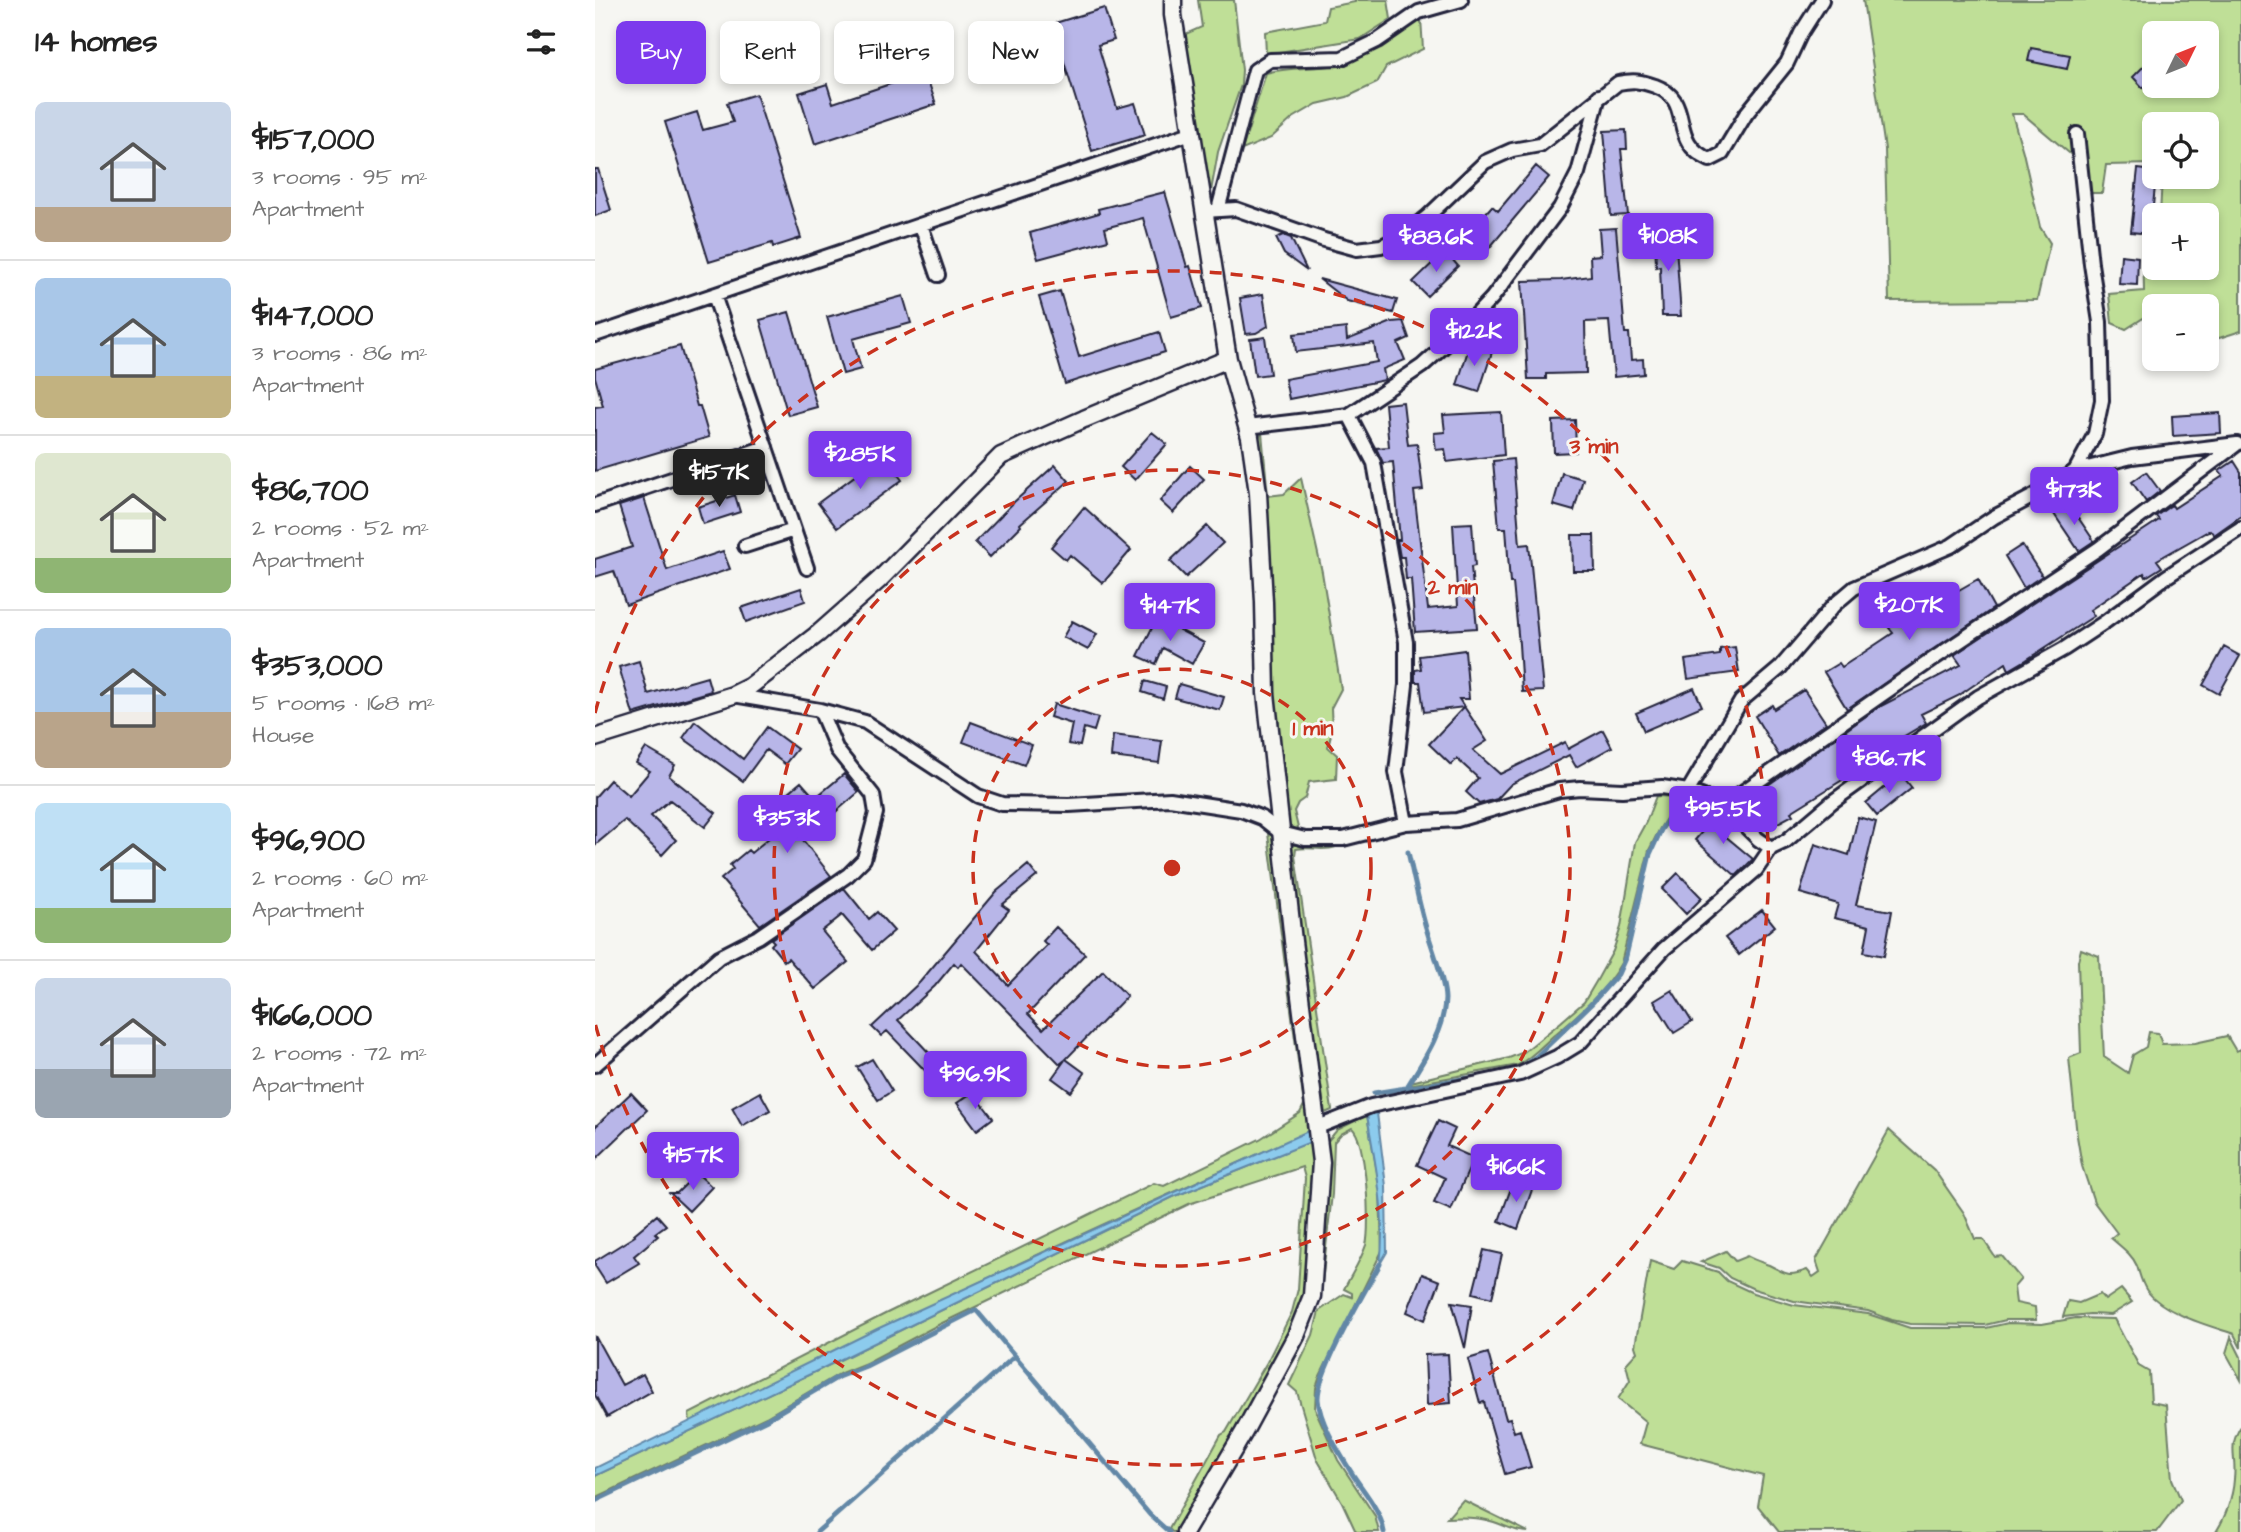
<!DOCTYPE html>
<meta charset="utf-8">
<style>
:root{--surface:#fff;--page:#f6f6f6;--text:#222;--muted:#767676;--line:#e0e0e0;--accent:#7c3aed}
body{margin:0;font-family:"Architects Daughter",sans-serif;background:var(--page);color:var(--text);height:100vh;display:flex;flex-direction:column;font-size:26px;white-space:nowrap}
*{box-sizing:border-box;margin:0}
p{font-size:23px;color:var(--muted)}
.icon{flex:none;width:38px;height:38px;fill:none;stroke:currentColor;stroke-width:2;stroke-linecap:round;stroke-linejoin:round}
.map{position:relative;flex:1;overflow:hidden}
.details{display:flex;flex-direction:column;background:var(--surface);width:595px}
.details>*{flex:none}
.banner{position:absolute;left:21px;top:21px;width:665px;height:63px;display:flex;gap:14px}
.needle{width:46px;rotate:47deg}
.fabs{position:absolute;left:1547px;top:21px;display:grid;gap:14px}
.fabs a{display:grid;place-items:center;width:77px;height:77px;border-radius:10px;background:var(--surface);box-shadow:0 4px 10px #0003;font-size:35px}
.price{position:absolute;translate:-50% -60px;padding:0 16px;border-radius:7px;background:var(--accent);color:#fff;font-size:23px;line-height:46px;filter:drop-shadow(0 2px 4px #0008)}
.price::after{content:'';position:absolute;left:50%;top:42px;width:21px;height:16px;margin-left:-10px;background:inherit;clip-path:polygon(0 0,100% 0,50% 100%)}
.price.active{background:#222;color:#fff}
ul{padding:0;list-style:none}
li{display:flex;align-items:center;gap:21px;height:175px;padding:0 35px}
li+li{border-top:2px solid var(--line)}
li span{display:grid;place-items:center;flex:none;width:196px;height:140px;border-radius:10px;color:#555}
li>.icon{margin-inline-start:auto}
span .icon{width:84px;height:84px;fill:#fffc;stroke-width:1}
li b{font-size:30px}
h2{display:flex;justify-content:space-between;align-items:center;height:84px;padding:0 35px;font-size:30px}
.tag{padding:0 24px;border-radius:10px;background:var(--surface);box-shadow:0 4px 10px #0003;font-size:24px;line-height:63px}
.tag.active{background:var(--accent);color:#fff}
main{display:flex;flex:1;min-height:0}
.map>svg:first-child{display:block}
.green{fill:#bfdf97;stroke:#708069;stroke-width:2;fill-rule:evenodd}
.water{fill:#8ccbed;stroke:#6287a6;stroke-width:2}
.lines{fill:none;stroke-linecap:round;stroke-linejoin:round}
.stream{stroke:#6287a6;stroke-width:5}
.building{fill:#b8b6e8;stroke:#22223b;stroke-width:2}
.minor-casing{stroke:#22223b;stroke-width:18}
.tertiary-casing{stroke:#22223b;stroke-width:21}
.minor{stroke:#f6f6f2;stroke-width:12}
.tertiary{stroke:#f6f6f2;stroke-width:16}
.ring{fill:none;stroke:#c8321e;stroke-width:3.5;stroke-dasharray:12 9}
.centre{fill:#c8321e;stroke:#f6f6f2;stroke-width:3.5}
.ring-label{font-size:21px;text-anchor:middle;font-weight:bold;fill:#c8321e;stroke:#f6f6f2;stroke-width:6;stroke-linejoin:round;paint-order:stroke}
</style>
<main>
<section class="details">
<h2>14 homes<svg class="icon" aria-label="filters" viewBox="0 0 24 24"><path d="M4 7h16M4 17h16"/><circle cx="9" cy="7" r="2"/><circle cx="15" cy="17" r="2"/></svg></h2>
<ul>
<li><span style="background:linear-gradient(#c9d6e8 75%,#b9a48a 0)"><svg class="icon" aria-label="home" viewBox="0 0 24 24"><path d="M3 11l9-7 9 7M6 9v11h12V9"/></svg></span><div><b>$157,000</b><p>3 rooms · 95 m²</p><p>Apartment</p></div></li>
<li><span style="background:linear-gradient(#a9c7e8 70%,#c2b280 0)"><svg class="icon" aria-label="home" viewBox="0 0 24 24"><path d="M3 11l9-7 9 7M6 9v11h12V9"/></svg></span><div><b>$147,000</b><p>3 rooms · 86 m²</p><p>Apartment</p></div></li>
<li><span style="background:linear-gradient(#dfe7d0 75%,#8fb573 0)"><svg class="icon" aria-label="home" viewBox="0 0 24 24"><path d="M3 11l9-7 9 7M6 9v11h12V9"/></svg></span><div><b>$86,700</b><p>2 rooms · 52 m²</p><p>Apartment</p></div></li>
<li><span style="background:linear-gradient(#a9c7e8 60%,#b9a48a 0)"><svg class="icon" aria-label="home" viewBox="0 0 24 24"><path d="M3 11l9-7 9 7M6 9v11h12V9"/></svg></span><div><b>$353,000</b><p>5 rooms · 168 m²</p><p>House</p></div></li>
<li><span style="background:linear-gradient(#bfe0f5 75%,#8fb573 0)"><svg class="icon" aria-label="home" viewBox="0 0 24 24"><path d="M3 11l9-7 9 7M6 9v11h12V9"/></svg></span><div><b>$96,900</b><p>2 rooms · 60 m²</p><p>Apartment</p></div></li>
<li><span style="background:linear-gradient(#c9d6e8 65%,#9aa5b1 0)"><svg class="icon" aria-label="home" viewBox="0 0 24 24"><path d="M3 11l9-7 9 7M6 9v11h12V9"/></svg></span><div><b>$166,000</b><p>2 rooms · 72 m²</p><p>Apartment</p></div></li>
</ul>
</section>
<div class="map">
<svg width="1646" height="1532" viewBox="0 0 1646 1532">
<rect width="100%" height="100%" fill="#f6f6f2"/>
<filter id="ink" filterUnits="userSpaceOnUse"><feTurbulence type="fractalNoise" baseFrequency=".0143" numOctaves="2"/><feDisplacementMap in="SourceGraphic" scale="14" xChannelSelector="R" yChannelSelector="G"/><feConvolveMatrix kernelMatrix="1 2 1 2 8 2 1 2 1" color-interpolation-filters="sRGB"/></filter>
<g filter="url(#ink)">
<!-- green -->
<path class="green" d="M603 0H639L647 70 646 85 623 152 615 197 588 35 607 27Z
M760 0H793L796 19 765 39 671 54 670 32 730 21 733 7 760 2Z
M1268 0H1646V331L1621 339 1612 324V306H1559L1558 329 1553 315 1531 329 1517 323 1514 294 1549 291 1548 240 1559 239V268H1612V215H1565L1567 177H1612V124H1559V164L1511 165 1507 193H1493L1480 158 1428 114H1417L1428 152 1445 227 1455 243 1442 300 1294 301 1290 149ZM1559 33H1612V86H1559Z
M826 18 828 49 791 67 782 83 752 97 722 104 698 118 676 138 647 150 671 73C696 66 722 70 746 64 773 58 803 33 826 18Z
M667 433 673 496 689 494 706 478 727 572 746 689 736 708 737 730 733 747 742 755 741 779 714 782 710 798 703 803 699 811 704 832C693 831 690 828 687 818L662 440Z
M1061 796 1085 797 1065 828 1054 850 1026 963C1010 992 983 1015 958 1036 946 1047 937 1057 923 1065L814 1085 816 1082 914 1058 929 1052 966 1022 989 1002 1002 980 1018 951 1026 927 1040 842 1051 822Z
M672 826 679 832 695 959 690 965Z
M703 844 741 847C727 852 715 846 701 849L700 856 737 1110 730 1113 693 853 698 845Z
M1486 949 1504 956 1509 1057 1533 1073 1538 1055 1551 1047 1554 1032 1563 1033 1567 1044 1600 1043 1632 1036 1641 1051 1646 1049V1348L1639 1334C1612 1325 1570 1314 1552 1291 1546 1282 1545 1275 1542 1266 1537 1254 1525 1246 1516 1238L1522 1233 1499 1202 1487 1166 1482 1136 1474 1058 1486 1053 1483 961Z
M691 972 699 973 720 1145 709 1292 704 1312 685 1351 583 1532H577L574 1529 626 1435 631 1432 672 1362 697 1312 703 1289 710 1178 707 1167 594 1204 341 1326 271 1363 246 1373 171 1417 0 1498V1476L8 1472 224 1370 578 1197 717 1141 713 1132C505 1224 299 1321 95 1422L94 1414 292 1313 559 1183 569 1186 665 1139 705 1113 709 1105Z
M772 1115 785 1189 787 1251 725 1376 721 1388 720 1409 743 1460 780 1516 784 1532H761L747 1502 722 1459 702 1392 694 1385 718 1335 724 1311 749 1294 757 1297V1293L749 1289C756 1275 766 1260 771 1245 776 1226 771 1140 757 1128L746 1134 739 1142 737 1194 725 1301 719 1306C713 1346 687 1379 667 1413 644 1452 622 1492 600 1532H594L703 1343 731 1143 742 1130Z
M1294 1130 1339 1170 1369 1213 1380 1239H1388L1400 1257 1407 1256 1426 1279 1419 1287 1421 1303 1440 1307 1441 1320H1411L1390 1325 1315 1324 1297 1320 1273 1311 1199 1301 1159 1289 1135 1278 1124 1268 1106 1262 1131 1251 1140 1261 1152 1256C1159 1260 1166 1262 1174 1265 1191 1273 1191 1278 1212 1270L1218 1277 1225 1272 1221 1260Z
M1055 1261 1079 1269 1087 1261 1123 1272 1132 1281 1158 1293 1199 1305 1273 1314 1315 1328H1391L1413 1323 1447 1324 1481 1318 1519 1319 1544 1366 1554 1372 1556 1402 1571 1405 1577 1479 1586 1500 1562 1532H1184L1163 1506 1168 1476 1045 1444 1051 1422 1023 1399 1035 1380 1031 1364 1042 1352 1040 1346Z
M1526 1289 1537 1302 1516 1315 1495 1314 1468 1317 1473 1301 1484 1303 1505 1294 1510 1300Z
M1636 1337 1646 1357V1380L1631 1353Z
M1646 1426V1532H1621C1630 1518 1638 1497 1639 1479 1642 1457 1632 1448 1646 1426Z
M868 1500 933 1532C920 1532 911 1526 899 1522 883 1517 868 1517 852 1518Z"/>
<!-- water -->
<path class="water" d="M782 1113 791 1186 792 1252 785 1264C792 1214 780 1164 772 1115Z
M713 1131 718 1135V1141L578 1197 224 1370 0 1476V1468L282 1329Z"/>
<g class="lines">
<!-- stream -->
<path class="stream" d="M927 1067 942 1056 996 1004 1023 974 1031 956 1055 854 1066 830 1086 798
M812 1087C828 1061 849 1031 850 999 850 981 837 948 832 931 824 905 819 878 813 852
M779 1093 887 1076
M785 1264C770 1291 722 1372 723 1399 724 1420 742 1449 753 1467 765 1488 785 1507 789 1532
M0 1501 172 1419 243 1377 271 1366 381 1310 555 1515 574 1532
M222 1532 420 1356"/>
</g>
<!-- building -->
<path class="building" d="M509 8 519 40 503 45 522 108 540 103 550 135 497 151 457 24Z
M1436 48 1475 55 1472 69 1433 61Z
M324 54 341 104 220 144 204 93 232 84 238 103 298 83 292 64Z
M1559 56V77L1548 88 1538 77Z
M161 94 206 238 178 247 177 243 114 262 70 122 102 112 108 130 138 122 132 103Z
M1031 130 1032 149H1026L1033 215 1016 216 1009 131Z
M941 166 954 177 885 259 872 248 887 231 880 225 897 206 903 211Z
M0 169H3L16 210 0 216Z
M1543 169 1559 171 1561 177 1555 234 1536 232Z
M570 192 592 267 595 266 607 308 576 317 548 218 510 228 513 240 443 259 435 233 504 213 503 209Z
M1021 228 1030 333H1034L1036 360 1048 359 1049 374 1019 377 1014 321 990 322 991 373 951 374V379H933L927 281 966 280 996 276 995 256 1006 255 1004 229Z
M1060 232H1080L1086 316H1067L1065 266 1061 267Z
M688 235 696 238 712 271 689 254 681 238Z
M850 251 863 266 832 296 818 282Z
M1526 255 1543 257 1542 285 1524 284Z
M724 279 802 300 798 313 752 301Z
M465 291 484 357 564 332 570 352 470 384 444 297Z
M668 294 673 326 661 333 651 334 645 298Z
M308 296 316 323 258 339 266 369 248 374 232 317Z
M194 312 222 407 193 415 165 320Z
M808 321 814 338 803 343 810 360 788 369 790 380 694 399 690 379 782 362 779 343 701 352 699 334 751 328 752 340 797 322Z
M670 337 675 374 660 376 655 339Z
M875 344 897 352 884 392 862 385Z
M85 346 102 406H105L114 437 0 471V407L8 406 0 377V369Z
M808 402 813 445 822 444 828 490 819 491 833 609 863 606 858 524 877 523 880 566 876 567 882 628 820 632 816 579H811L809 557H805L802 540H805L798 462 788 463 781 448 794 447 790 404Z
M906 412 909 455 852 462 850 449 841 450 839 433 850 432 848 415Z
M1625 413 1626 433 1578 436 1577 416Z
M980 420 981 452 959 453 958 421Z
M557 432 572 444 540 480 526 467Z
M288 455 307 480 242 528 223 503Z
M918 459 925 545 934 544 948 691 927 692 924 644 918 583H915L911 528H904L898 461Z
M1639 461 1646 472V516L1619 535 1615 530 1562 560 1567 567 1551 577 1549 573 1495 610 1499 616 1431 660 1414 670 1411 663 1363 696 1326 714 1331 723 1298 743 1299 746 1286 756 1196 812 1198 815 1181 824 1163 792 1284 707 1366 665 1359 655 1564 520 1561 516 1575 506 1577 505 1579 508 1628 476 1624 471Z
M460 465 474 481 425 524 426 526 395 557 380 542 419 502Z
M595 466 609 479 578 513 565 501Z
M1551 472 1565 491 1551 502 1537 482Z
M967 473 988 479 979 511 958 505Z
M140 495 145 512 108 524 103 507Z
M49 498 72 570 128 551 135 569 31 605 19 571 0 577V559L37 547 24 506Z
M1474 504 1499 541 1484 551 1459 514Z
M489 507 536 550 508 583 475 555 471 560 456 547Z
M612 526 628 543 591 577 575 561Z
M977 535H999L1000 571H978Z
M1427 545 1447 576 1429 588 1410 556Z
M1383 579 1399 608 1252 709 1229 672 1244 663 1247 667 1298 633 1294 628 1332 601 1345 594 1348 599Z
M206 588 210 601 151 622 146 608Z
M562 618 609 643 597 664 568 648 561 664 543 656Z
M477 621 502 634 493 650 468 637Z
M1140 647 1144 672 1093 679 1090 660 1125 655V649Z
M1629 647 1645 656 1624 694 1608 685Z
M870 650 874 699H864L892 741 878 750 905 774 970 742 973 749 1008 730 1017 747 981 767 974 755 916 784 902 799 884 804 871 792 883 778 862 759 856 765 834 744 869 707 829 712 825 682H820V670L826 669 824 656Z
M44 661 53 694 112 677 116 691 38 714 24 667Z
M550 681 571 687 568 699 547 692Z
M584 684 629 697 625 710 580 698Z
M1099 688 1107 706 1049 731 1041 713Z
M1209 690 1231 723 1184 756 1160 716 1177 705 1179 709Z
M459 704 503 718 499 731 489 728 485 746 473 744 477 724 455 717Z
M100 721 148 759 172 727 202 749 190 764 171 750 148 781 88 738Z
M376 722 437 745 429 765 368 742Z
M518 735 567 741 564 763 516 757Z
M51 748 80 765 74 776 121 813 110 827 75 800 56 816 81 840 67 855 30 820 0 845V797L15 780 34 796 55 771 41 763Z
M249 774 264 792 208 840 236 876 165 925 126 879 138 869 135 865 153 850 156 853 201 815 187 798 206 782 220 798Z
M1306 774 1317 788 1282 816 1271 803Z
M1124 812 1136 824 1128 834 1158 859 1141 876 1100 840Z
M1263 817 1281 822 1261 905 1297 911 1289 956 1269 952 1274 926 1239 918 1243 904 1205 893 1220 844 1254 855Z
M433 865 442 876 407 905 414 910 381 951 413 985 452 945 448 941 461 927 490 954 433 1014 448 1029 508 971 532 996 471 1059 490 1073 476 1092 457 1078 470 1060 465 1064 366 963 363 967 359 963 340 986 303 1020 356 1076 345 1086 292 1031 286 1036 277 1027 325 982 401 892Z
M1083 873 1107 898 1091 914 1067 889Z
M249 888 274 919 282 912 299 931 277 950 247 915 227 931 253 962 220 989 193 958 189 961 176 945 179 942 176 939Z
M1167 910 1180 926 1144 955 1130 938Z
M1077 990 1097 1022 1079 1033 1059 1001Z
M277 1059 297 1091 283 1100 262 1067Z
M165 1092 175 1110 147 1126 137 1108Z
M378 1092 398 1118 382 1130 362 1103Z
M36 1093 52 1110 0 1160V1127Z
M843 1121 860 1129 852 1146 879 1158 856 1210 839 1203 850 1178 822 1165Z
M102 1173 117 1187 94 1211 75 1193H82Z
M919 1180 938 1187 923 1229 904 1221Z
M62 1215 71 1225 60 1233 63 1236 39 1256 44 1263 11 1283 0 1266V1261L40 1236 39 1234Z
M889 1250 907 1254 897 1298 878 1293Z
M827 1274 845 1281 830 1320 812 1312Z
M857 1302 877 1305 870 1348Z
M0 1336 27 1385 48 1374 57 1391 12 1417 0 1395Z
M893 1353 911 1419 915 1418 919 1432 925 1430 936 1467 910 1474 889 1402 885 1403 873 1359Z
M853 1354 856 1403 832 1405 830 1355Z"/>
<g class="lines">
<defs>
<path id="minor" d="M623 210 660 70 675 60 747 58 782 41 824 12 866 0
M609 211 641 209 729 240 762 249 786 246 807 237 832 217 890 162 917 150 945 145 1023 83C1039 80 1045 81 1060 86 1101 101 1071 141 1115 160L1127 154 1151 114 1192 63 1206 33 1227 0
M326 225 343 275
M119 295 212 568
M0 335 596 133
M754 415 779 463 811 642V685L801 772 811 823
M652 427 754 415 827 366 867 330 897 298 965 208 983 173 1004 96
M1480 471 1537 457 1642 444
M0 505 171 447
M150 546 199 530
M138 695 225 710 270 722 383 796 407 804 474 805 575 799 646 810 667 818 686 833 710 839H748L811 823 862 820 964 790 985 788 1027 790 1067 787 1093 791 1129 805 1163 839 1176 848 1191 841 1237 802 1383 697 1469 649 1510 622 1571 577 1646 528
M1093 791 1146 701 1185 668 1239 605 1259 588 1356 546 1399 517 1454 488 1480 471 1500 434 1507 400 1505 322 1496 264 1482 134
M1129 805 1341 657 1503 549 1642 444
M0 1065 124 957 163 937 253 875 269 859 281 813 278 795 242 750 225 710
M723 1127 776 1106 925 1074 962 1057 985 1043 1069 949 1161 870 1176 848"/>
<path id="tertiary" d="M578 0V15L633 359 655 437 663 493 669 602 671 693 698 941 726 1162 717 1296 701 1336 649 1432 590 1532
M0 738 138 695 154 687 224 633 284 580 406 456 489 419 633 359"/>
</defs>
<!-- minor casing -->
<use href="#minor" class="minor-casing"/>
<!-- tertiary casing -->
<use href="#tertiary" class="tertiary-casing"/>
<!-- minor -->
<use href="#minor" class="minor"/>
<!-- tertiary -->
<use href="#tertiary" class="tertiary"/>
</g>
</g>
<!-- distance rings -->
<g class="ring">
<circle cx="577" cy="868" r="199"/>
<circle cx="577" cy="868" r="398"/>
<path d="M0 713A597 597 0 1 1 0 1023"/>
</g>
<circle cx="577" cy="868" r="10" class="centre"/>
<g class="ring-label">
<text x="999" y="453">3 min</text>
<text x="858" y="594">2 min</text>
<text x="718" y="735">1 min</text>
</g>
</svg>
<div class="fabs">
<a><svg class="needle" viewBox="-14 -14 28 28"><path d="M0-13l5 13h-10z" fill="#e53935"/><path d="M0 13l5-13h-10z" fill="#767676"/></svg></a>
<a><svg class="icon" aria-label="locate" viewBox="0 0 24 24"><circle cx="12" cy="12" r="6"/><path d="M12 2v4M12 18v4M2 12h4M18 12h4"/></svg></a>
<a>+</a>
<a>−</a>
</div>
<b class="price" style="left:1073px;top:273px">$108K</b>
<b class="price" style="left:841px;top:274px">$88.6K</b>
<b class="price" style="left:879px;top:368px">$122K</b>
<b class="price" style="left:265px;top:491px">$285K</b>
<b class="price active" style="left:124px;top:509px">$157K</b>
<b class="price" style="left:1479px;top:527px">$173K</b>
<b class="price" style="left:1314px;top:642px">$207K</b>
<b class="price" style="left:575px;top:643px">$147K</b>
<b class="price" style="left:1294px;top:795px">$86.7K</b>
<b class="price" style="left:1128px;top:846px">$95.5K</b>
<b class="price" style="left:192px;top:855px">$353K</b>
<b class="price" style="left:380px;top:1111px">$96.9K</b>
<b class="price" style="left:98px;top:1192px">$157K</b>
<b class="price" style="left:921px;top:1204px">$166K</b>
<div class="banner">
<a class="tag active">Buy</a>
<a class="tag">Rent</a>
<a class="tag">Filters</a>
<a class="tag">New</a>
</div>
</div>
</main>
